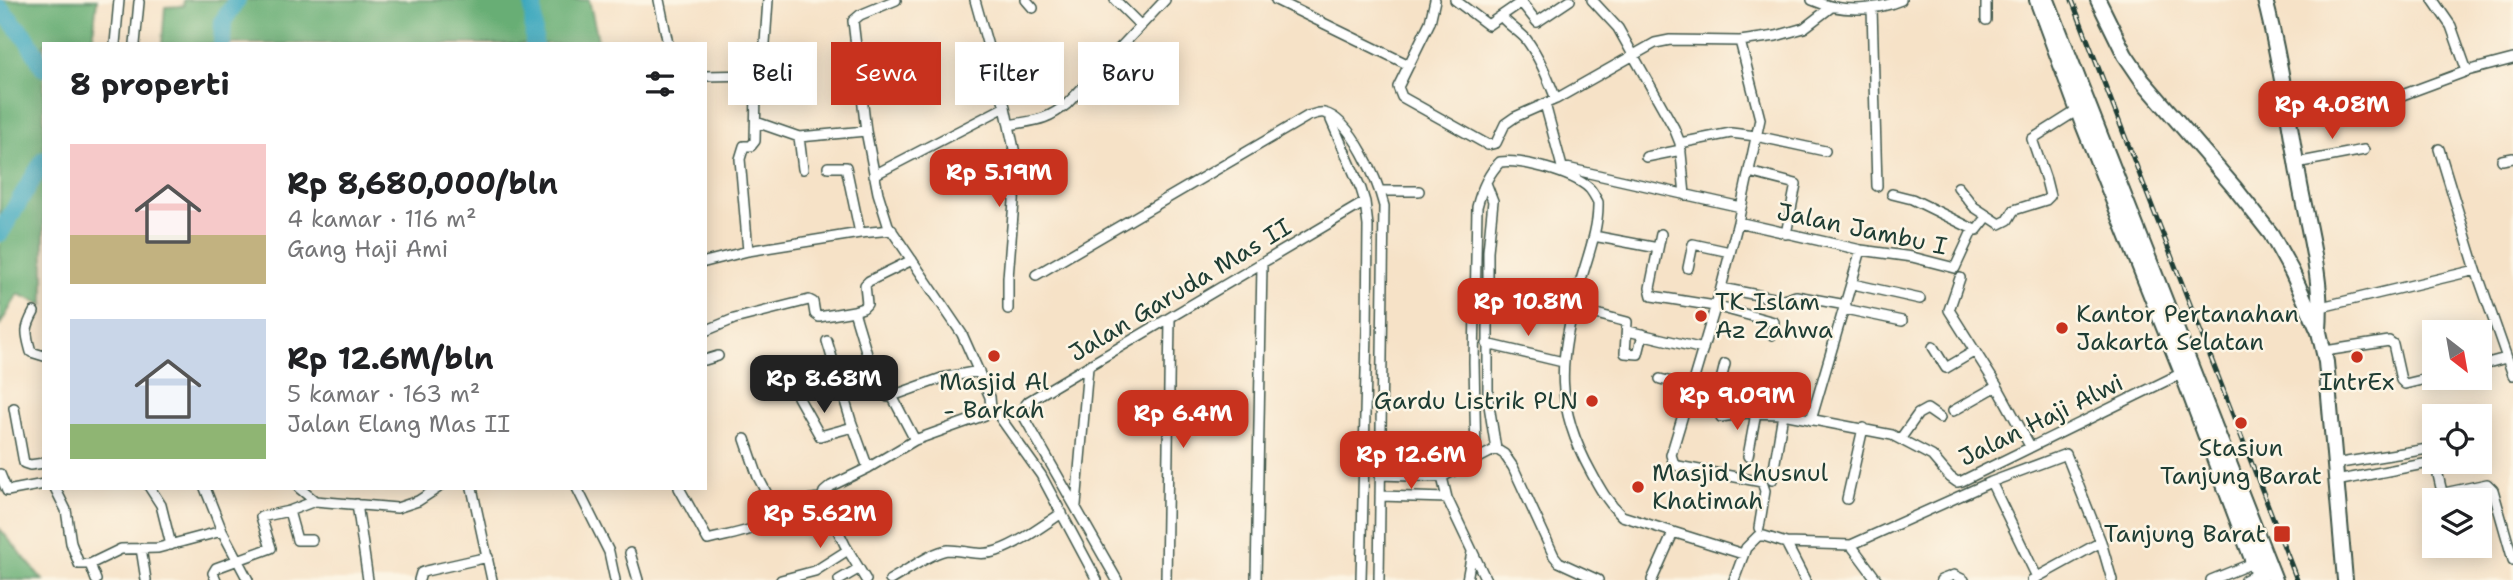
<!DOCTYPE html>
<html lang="id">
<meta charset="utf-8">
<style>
:root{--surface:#fff;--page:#f6f6f6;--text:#202124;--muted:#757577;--accent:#c8321e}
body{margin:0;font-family:"Shantell Sans",sans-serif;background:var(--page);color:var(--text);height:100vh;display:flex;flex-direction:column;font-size:26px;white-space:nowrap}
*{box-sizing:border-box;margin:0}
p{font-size:23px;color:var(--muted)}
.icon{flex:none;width:38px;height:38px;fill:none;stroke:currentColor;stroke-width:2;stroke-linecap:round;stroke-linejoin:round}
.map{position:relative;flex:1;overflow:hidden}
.side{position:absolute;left:42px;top:42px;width:665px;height:448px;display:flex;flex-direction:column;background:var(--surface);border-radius:0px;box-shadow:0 4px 18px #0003}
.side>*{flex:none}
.top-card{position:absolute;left:728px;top:42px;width:665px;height:63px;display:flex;gap:14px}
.needle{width:46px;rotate:149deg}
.buttons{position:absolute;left:2422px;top:320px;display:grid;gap:14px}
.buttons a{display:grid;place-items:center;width:70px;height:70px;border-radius:0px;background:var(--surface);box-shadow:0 4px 18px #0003;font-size:35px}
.price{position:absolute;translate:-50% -60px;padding:0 16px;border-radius:14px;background:var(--accent);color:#fff;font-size:23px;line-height:46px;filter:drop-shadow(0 2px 4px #0008)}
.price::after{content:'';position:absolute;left:50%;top:42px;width:21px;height:16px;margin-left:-10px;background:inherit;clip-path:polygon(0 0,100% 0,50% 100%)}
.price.on{background:#222;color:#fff}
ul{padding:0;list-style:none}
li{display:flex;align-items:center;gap:21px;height:175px;padding:0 28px}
li span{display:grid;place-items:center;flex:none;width:196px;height:140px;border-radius:0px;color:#555}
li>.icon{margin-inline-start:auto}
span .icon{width:84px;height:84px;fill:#fffc;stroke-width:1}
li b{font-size:30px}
h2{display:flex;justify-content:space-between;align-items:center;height:84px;padding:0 28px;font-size:30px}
.chip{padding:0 24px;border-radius:0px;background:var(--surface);box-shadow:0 4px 18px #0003;font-size:24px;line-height:63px}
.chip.on{background:var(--accent);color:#fff}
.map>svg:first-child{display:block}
.forest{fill:#67ae74;stroke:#437654;stroke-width:2}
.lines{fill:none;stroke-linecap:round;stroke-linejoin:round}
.river{stroke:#3ea8be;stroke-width:18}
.minor-casing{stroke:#3f564a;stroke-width:12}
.primary-casing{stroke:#3f564a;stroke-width:18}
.minor{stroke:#fff;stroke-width:9}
.primary{stroke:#fff;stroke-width:14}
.rail-casing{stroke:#1f3d34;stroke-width:5}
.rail{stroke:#fcf5e5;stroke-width:2.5;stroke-dasharray:8;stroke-linecap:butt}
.poi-dot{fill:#c8321e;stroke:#fcf5e5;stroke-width:2.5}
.labels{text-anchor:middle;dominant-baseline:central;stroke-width:5;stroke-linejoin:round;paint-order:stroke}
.street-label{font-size:24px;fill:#1f3d34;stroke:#fcf5e5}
.poi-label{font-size:24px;fill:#1f3d34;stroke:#fcf5e5;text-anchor:start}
</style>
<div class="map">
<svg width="2513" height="580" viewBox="0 0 2513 580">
<rect width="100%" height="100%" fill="#fcf5e5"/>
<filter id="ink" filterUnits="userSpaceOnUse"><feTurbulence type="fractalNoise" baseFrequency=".0143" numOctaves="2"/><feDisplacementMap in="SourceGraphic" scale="14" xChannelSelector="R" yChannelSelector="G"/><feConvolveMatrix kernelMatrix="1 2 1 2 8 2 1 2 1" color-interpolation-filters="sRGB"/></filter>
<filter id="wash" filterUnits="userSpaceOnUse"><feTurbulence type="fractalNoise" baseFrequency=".00686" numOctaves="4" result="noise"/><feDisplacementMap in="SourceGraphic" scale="28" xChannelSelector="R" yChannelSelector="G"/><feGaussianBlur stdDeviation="1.57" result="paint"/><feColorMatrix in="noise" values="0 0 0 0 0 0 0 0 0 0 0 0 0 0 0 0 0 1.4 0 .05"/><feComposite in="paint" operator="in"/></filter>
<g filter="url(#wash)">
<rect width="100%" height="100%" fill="#f6e2c7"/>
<!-- forest -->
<path class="forest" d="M0 0H97L92 44H44V305L18 294 0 325Z
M184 0H589L599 44H162L165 7 183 6Z
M0 529 43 580H0Z"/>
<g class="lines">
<!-- river -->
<path class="river" d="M533 0 534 44
M0 8 27 39 44 68
M222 44 223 21 237 0
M0 233 44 160"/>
</g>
</g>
<g filter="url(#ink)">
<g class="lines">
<defs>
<path id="minor" d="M659 0 668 44
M896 0 860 15 853 21 866 131 878 193 888 225 962 334 990 397 991 409
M975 0 1005 107 1017 163 1008 278V309
M1026 0 1033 8
M1115 0 1141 26
M1276 0 1409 65
M1435 0 1430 22 1398 87 1402 97 1488 145 1496 143 1505 124 1515 117 1556 99 1655 43 1670 40 1740 41 1776 36 1804 28 1830 8
M1455 0 1488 25 1520 3 1521 0
M1592 0 1618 28 1674 128 1680 143 1685 195
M1812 0C1839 12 1873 12 1901 0
M1986 0V20
M2433 0 2451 26 2467 71
M1521 2 1537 22 1570 0
M1872 8 1877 186
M1502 17C1509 26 1519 31 1526 39 1539 56 1548 79 1556 99
M1740 41 1760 119 1738 222 1721 288 1671 455 1674 464 1678 466 1762 482 1765 491 1759 528
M115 44 119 0
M135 44 139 2
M705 76 757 75
M1545 104 1562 167 1741 207
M2289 115 2339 104 2358 109 2370 107 2467 71 2513 59
M1331 120 1361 189 1365 202 1368 226 1367 331 1361 580
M756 122 799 137 866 131
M1009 125C1035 120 1046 121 1067 104L1165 0
M799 137 803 169
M1680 143 1731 133 1756 136 1825 151
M2439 149 2476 270 2513 375
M1646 157 1681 150
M2502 160 2513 158
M2296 163 2364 150
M828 167H846L860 233
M1749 172 1796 184 1786 234
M874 175 1005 107
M1486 183 1493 201 1488 251V399L1496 449
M1958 187 1974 207 2000 224 2008 220 2014 210 2046 200 2050 196 2046 180 2032 139 2078 110
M1380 191H1419
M1892 194 1912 199 1973 229
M1738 222 1861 250 1912 257 1955 268 1973 229 1977 230 1988 216
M1661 234 1650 288 1652 296 1715 306 1774 322 1772 335
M1599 237 1658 248
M748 251 740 159 744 146H751L755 141 756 90 765 43 768 0
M705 262 748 251 860 233 892 230
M1688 268 1693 244 1730 252
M1036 275 1308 116C1313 115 1318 112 1324 113 1352 119 1378 182 1384 206L1379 580
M1960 278 1949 310 1997 386 2030 446
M1853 284 1920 299
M1721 288 1784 300 1796 296 1846 305
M2321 307 2476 270
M1845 309 1902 321
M1581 310 1627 322 1625 353 1638 354 1643 334
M854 311 863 308 867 304 865 285 869 281 912 260
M34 312C24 330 26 333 31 352L44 356
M705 331 734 319 809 300 813 302 815 314 819 317 854 311 869 361 888 397 892 396
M1628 331 1703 349
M827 341 851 421 868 468
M1487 344 1563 362
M1933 347 1946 368 1975 351
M2325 351 2389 341 2393 344 2401 380 2405 384 2434 377
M705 360 718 356
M2480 365 2506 358
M1660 379 1692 387
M892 396 942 378 979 371
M892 396 915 440
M1689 396 1715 404 1721 417 1747 413 1783 414 1892 435 1932 456 1950 477 1957 482 1962 481 2182 373
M798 397 820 436 853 427
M1715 404 1725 364
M14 408 24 463 30 465 44 463
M991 409 999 416 1041 475 1097 580
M1953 411 1997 386
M1811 420 1861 250
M1901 438 1918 414 1927 409 1940 418
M745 439 758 477 778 515
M1496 449 1504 454 1513 467 1554 556 1559 562 1598 580
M1748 456 1756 413
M1476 458 1474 362 1477 207C1481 191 1488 174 1500 162 1522 159 1573 173 1589 188 1593 192 1595 197 1598 202 1599 231 1585 263 1578 291 1558 361 1555 407 1591 472 1600 489 1608 503 1622 516L1743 554
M2435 462 2442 492 2444 493 2487 484 2493 490 2513 560
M2334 464 2434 448
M0 474 7 491 44 484
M1380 475 1442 477 1496 449
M1442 477 1447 498 1486 580
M1772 480 1783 414
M2336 481 2434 462
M1991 482 2037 577
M55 488 66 510 71 543 79 564H90L121 549 158 548 222 531
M150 488 161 505 171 545
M205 488 222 531 248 580
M299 488 315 501
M472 488 492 580
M577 488 609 552 615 580
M679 488 708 540C722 536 738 534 751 529 776 518 795 498 822 498
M1380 496 1447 498
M822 498 824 492 831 486 868 468 915 440 985 415 991 409
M822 498 845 545 866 580
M1847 499 1863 428
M357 504 368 580
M1076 505 1088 367
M289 511 297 540H312
M1786 543 1805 580
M1851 545 1877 580
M141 548 146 580
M630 553 638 580
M90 564 96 580
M216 580 213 573 216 568 271 548 261 517 289 511 315 501 397 508 418 501 438 488
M419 580 421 573 426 571 488 557
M781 580 815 571 848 550
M839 580 858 569
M890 580C905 572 933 551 948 550 965 550 980 557 997 551 1020 543 1042 526 1062 513
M1117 580 1023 415V408L1029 401 1365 202
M1166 580 1170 319
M1256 580 1262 265
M1467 580 1472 552
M1652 580 1673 533
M1734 580 1746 548 1758 536H1764L1786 543 1851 545 1991 482 2066 454 2101 542 2112 580
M1941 580 1954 575 1964 580
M2032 580 2101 542
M2211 580 2253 563
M2245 580 2251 577 2255 580"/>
<path id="primary" d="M2037 0 2082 122 2182 373 2260 580
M2047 0 2275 580
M2098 0 2125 55 2142 80 2234 187 2271 234 2292 272 2319 332 2326 362 2345 580
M2265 0C2281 61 2289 124 2300 185 2309 232 2323 282 2319 329"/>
</defs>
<!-- minor casing -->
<use href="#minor" class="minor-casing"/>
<!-- primary casing -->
<use href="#primary" class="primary-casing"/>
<!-- minor -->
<use href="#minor" class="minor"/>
<!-- primary -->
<use href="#primary" class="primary"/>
<defs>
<path id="rail" d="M2072 0 2297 580"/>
</defs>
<!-- rail casing -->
<use href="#rail" class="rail-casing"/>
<!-- rail -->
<use href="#rail" class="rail"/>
</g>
</g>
<!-- markers -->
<g class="poi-dot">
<circle cx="1701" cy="316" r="7"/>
<circle cx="2062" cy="328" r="7"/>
<circle cx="994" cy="356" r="7"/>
<circle cx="2357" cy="357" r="7"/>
<circle cx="1592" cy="401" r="7"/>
<circle cx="2241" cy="423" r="7"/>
<circle cx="1638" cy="487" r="7"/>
<rect x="2273" y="525" width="18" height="18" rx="3.5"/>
</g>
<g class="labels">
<!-- street labels -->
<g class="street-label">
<text transform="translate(1862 229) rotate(12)">Jalan Jambu I</text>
<text transform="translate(1180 290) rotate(-31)">Jalan Garuda Mas II</text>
<text transform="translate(2041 420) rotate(-26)">Jalan Haji Alwi</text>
</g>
<!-- poi labels -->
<g class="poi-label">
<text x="1715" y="302">TK Islam<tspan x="1715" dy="28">Az Zahwa</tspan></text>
<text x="2076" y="314">Kantor Pertanahan<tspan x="2076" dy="28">Jakarta Selatan</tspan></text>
<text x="994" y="382" text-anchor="middle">Masjid Al<tspan x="994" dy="28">- Barkah</tspan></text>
<text x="2357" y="382" text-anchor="middle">IntrEx</text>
<text x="1578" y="401" text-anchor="end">Gardu Listrik PLN</text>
<text x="2241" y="448" text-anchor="middle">Stasiun<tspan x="2241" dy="28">Tanjung Barat</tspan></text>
<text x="1652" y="473">Masjid Khusnul<tspan x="1652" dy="28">Khatimah</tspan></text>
<text x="2266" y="534" text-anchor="end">Tanjung Barat</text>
</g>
</g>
</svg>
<div class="buttons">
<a><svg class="needle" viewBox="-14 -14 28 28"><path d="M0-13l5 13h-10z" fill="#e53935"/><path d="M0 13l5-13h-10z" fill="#757577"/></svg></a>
<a><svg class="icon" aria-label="locate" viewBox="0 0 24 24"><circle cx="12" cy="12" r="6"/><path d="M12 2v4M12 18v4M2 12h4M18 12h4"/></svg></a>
<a><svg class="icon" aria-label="layers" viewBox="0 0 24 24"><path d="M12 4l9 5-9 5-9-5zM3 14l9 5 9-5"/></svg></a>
</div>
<b class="price" style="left:2332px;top:141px">Rp 4.08M</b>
<b class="price" style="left:999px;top:209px">Rp 5.19M</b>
<b class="price" style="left:1528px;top:338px">Rp 10.8M</b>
<b class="price on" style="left:824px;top:415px">Rp 8.68M</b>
<b class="price" style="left:1737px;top:432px">Rp 9.09M</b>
<b class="price" style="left:1183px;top:450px">Rp 6.4M</b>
<b class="price" style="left:1411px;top:491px">Rp 12.6M</b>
<b class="price" style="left:820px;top:550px">Rp 5.62M</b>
<div class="top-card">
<a class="chip">Beli</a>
<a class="chip on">Sewa</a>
<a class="chip">Filter</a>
<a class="chip">Baru</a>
</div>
<section class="side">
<h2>8 properti<svg class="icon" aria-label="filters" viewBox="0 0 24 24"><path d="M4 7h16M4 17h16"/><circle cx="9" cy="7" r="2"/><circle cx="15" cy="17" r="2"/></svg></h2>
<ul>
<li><span style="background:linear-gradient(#f6c9c9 65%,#c2b280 0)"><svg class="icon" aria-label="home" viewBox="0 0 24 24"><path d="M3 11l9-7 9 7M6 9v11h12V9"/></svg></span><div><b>Rp 8,680,000/bln</b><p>4 kamar · 116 m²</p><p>Gang Haji Ami</p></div></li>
<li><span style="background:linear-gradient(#c9d6e8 75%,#8fb573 0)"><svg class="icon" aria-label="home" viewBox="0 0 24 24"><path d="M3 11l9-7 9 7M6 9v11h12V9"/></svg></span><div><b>Rp 12.6M/bln</b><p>5 kamar · 163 m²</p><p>Jalan Elang Mas II</p></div></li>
</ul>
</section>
</div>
